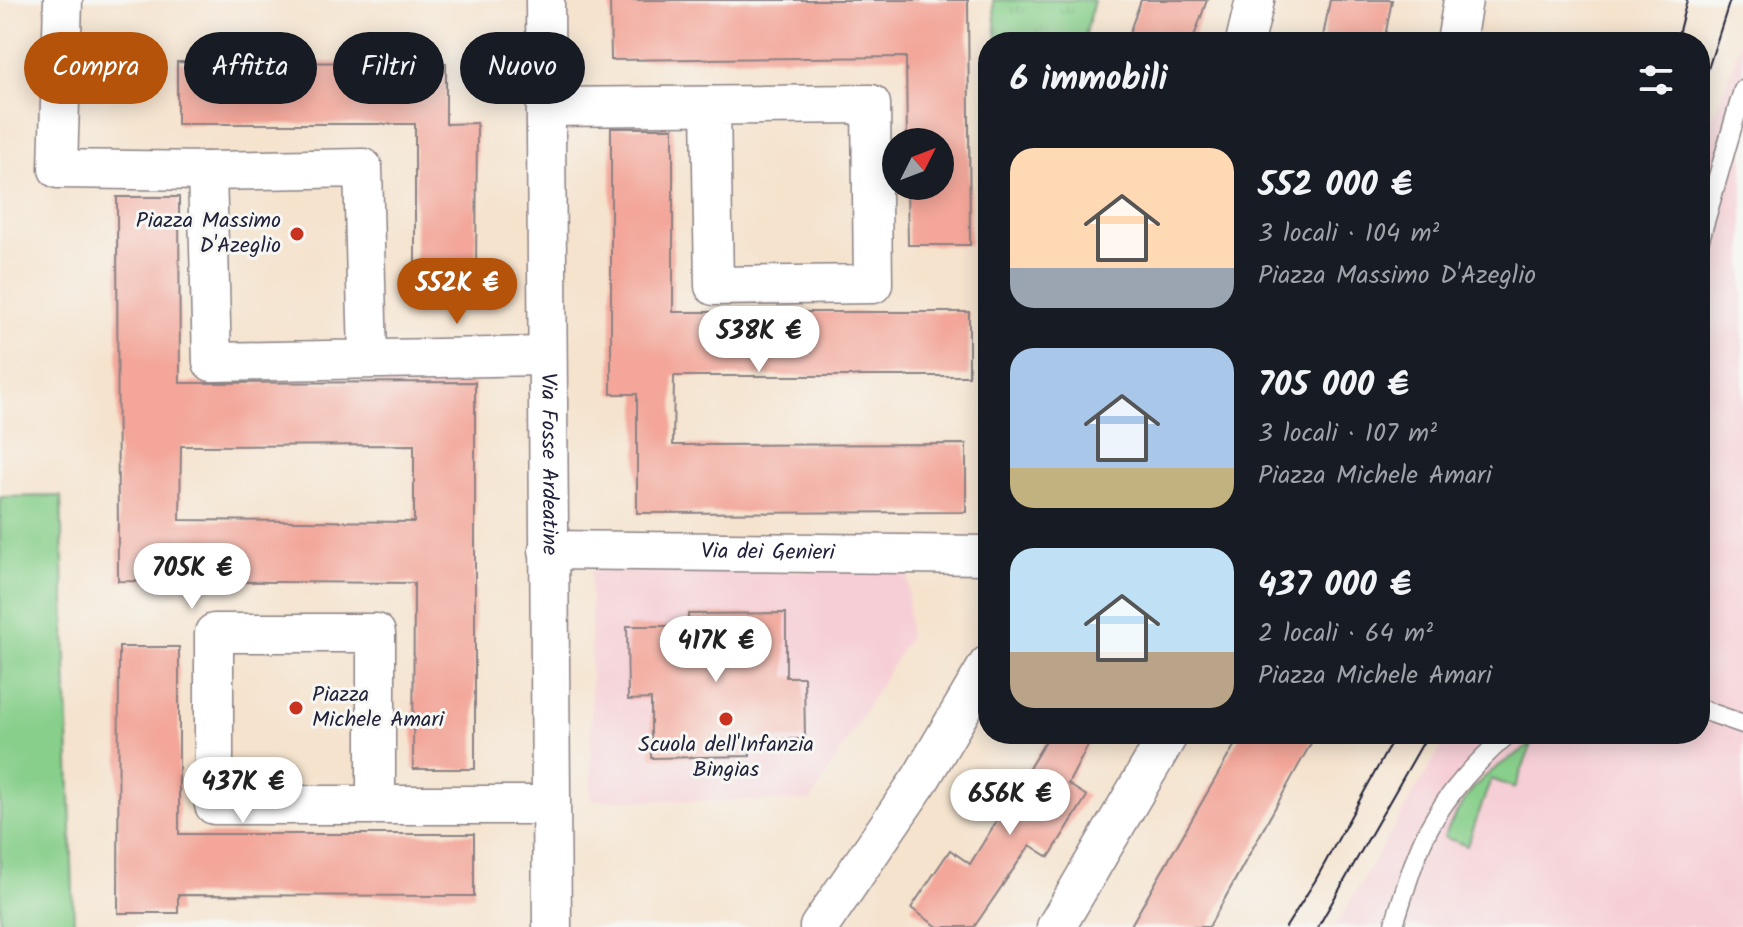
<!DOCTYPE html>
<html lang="it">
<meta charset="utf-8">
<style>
:root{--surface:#171b24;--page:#20242c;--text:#f1f3f6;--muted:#9ea1a6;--accent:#b45309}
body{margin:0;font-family:Kalam,sans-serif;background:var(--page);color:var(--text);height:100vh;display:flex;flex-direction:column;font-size:30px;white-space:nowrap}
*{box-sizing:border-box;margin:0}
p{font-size:26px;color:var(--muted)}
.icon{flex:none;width:44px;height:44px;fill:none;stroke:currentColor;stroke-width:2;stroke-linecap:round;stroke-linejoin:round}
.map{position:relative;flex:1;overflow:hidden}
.details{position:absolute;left:978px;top:32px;width:732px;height:712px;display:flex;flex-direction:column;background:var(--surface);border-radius:32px;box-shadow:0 4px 20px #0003}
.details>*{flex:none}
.hud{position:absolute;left:24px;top:32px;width:760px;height:72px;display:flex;gap:16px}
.needle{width:52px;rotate:48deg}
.fabs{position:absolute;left:882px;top:128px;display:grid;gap:16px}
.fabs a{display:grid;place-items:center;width:72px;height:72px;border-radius:50%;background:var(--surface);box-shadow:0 4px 20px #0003;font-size:40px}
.price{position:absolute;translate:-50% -68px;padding:0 18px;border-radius:28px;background:#fff;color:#222;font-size:26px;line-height:52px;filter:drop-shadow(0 2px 4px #0008)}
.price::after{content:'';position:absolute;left:50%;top:48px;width:24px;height:18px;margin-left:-12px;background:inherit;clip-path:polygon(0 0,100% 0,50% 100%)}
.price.active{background:var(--accent);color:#fff}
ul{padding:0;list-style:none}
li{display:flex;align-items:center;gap:24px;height:200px;padding:0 32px}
li span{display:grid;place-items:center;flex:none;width:224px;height:160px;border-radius:24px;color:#555}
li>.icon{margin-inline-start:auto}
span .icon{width:96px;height:96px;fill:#fffc;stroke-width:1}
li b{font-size:34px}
h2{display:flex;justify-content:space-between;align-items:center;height:96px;padding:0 32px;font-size:34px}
.tag{padding:0 28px;border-radius:36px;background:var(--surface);box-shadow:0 4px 20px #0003;font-size:28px;line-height:72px}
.tag.active{background:var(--accent);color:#fff}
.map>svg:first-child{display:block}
.built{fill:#f6cfd6;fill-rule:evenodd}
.green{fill:#88cf8b;stroke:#557863;stroke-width:2}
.park{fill:url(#park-tufts);stroke:#557863;stroke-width:2}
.building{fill:#f3a699;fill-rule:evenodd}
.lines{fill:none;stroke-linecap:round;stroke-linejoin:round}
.lane-casing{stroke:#8c8284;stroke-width:21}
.street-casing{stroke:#8c8284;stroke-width:41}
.lane{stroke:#fff;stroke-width:18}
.street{stroke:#fff;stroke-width:38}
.tram{stroke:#22223b;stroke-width:2}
.poi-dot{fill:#c8321e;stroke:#f6f6f2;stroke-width:3}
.labels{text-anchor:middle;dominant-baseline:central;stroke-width:6;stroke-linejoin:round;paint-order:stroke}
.poi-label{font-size:22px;fill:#22223b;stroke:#f6f6f2;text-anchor:end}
.street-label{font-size:22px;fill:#22223b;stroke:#f6f6f2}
</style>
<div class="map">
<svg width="1743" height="927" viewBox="0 0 1743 927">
<defs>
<pattern id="park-tufts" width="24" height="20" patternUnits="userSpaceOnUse" patternTransform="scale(2)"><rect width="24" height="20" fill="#88cf8b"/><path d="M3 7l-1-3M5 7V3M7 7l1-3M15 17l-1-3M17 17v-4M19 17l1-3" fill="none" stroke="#75b179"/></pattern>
</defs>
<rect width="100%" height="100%" fill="#f6f6f2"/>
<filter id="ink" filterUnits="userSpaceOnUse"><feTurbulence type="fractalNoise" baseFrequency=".0125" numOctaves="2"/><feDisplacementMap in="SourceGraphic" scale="16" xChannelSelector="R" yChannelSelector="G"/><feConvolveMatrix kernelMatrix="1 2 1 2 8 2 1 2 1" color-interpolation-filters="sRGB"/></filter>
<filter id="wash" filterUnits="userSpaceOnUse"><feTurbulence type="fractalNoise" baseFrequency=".006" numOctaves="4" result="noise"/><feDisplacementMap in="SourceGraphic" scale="32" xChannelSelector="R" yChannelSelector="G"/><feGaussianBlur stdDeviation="1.8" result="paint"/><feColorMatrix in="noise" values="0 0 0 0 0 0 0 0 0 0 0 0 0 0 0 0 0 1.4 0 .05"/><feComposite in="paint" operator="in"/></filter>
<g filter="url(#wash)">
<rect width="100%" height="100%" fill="#f5e3ce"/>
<!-- built -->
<path class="built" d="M1743 30V927H1335L1449 734H1700V149L1734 63ZM1532 745 1491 778 1467 846 1444 836 1467 793 1481 777Z
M591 571 908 572 909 637 811 801 591 800Z"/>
<!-- green -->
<path class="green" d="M61 496 74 927H0V497Z
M1532 744 1515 788 1491 779 1467 846 1444 837C1470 782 1483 776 1532 744Z"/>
<!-- park -->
<path class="park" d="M993 0H1094L1084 42H997Z"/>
<g id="blocks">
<!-- building -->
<path class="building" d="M610 0H968L970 245H908L907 186H940V142H907L906 57 611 60Z
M1141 0H1207L1192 42H1126Z
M1330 0H1392L1384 42H1322Z
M177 62 446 63V124L477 123 476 272 415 271V124H177Z
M611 128H673V312H969V376H674L673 445 966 444V512L637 513V394H611Z
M117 197H179L180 383 475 382V769H413L414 583 118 581ZM414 445V522L180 520 181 446Z
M786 613V677H804L805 739H750V756L651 758V699L628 700 627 626H688V614Z
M119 647H179V834H474V896L178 895V913H118Z
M1050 734H1094L1068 784 1087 796 1049 857 1030 845 974 927H938L911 908 950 850 970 864Z
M1241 734H1316L1209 927H1130Z"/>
</g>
</g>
<g filter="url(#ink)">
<use href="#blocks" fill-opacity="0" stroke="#8c8284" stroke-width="2"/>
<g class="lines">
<defs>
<path id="lane" d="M1700 239 1743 90
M1700 709 1743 724
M1393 927C1404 895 1413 858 1429 828 1449 791 1477 762 1508 734"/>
<g id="street">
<path d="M63 0 58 169 207 171"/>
<path id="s1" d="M545 0 552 927"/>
<path d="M1245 42 1255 0"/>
<path d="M1456 42 1463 0"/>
<path d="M546 107 871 104 873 284 714 286 711 106"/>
<path d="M368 358 363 168 207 171 212 362 547 356"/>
<path id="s2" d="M548 550 988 555"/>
<path d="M376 805V633H214V805H550"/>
<path d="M819 927 921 778 988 665"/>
<path d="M1056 927 1169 734"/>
</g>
</defs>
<!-- lane casing -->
<use href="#lane" class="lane-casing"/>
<!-- street casing -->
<use href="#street" class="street-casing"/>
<!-- lane -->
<use href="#lane" class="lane"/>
<!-- street -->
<use href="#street" class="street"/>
<!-- tram -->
<path class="tram" d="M1676 42 1687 0
M1700 94 1730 0
M1286 927 1315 881 1396 734
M1318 927 1428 734"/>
</g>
</g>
<!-- markers -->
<g class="poi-dot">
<circle cx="297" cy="234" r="8"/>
<circle cx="296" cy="708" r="8"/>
<circle cx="726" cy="719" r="8"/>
</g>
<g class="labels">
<!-- poi labels -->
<g class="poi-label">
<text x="281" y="221">Piazza Massimo<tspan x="281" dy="25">D'Azeglio</tspan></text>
<text x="312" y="695" text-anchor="start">Piazza<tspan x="312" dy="25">Michele Amari</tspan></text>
<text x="726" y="745" text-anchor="middle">Scuola dell'Infanzia<tspan x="726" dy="25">Bingias</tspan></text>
</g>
<!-- street labels -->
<g class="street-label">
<text stroke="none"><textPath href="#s1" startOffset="464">Via Fosse Ardeatine</textPath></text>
<text stroke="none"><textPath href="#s2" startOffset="220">Via dei Genieri</textPath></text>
</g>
</g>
</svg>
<div class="fabs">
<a><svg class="needle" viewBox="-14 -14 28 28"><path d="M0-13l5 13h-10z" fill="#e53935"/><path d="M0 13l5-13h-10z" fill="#9ea1a6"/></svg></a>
</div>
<b class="price active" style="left:457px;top:326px">552K €</b>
<b class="price" style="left:759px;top:374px">538K €</b>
<b class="price" style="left:192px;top:611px">705K €</b>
<b class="price" style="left:716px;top:684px">417K €</b>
<b class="price" style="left:243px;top:825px">437K €</b>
<b class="price" style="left:1010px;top:837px">656K €</b>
<div class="hud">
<a class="tag active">Compra</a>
<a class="tag">Affitta</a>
<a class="tag">Filtri</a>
<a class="tag">Nuovo</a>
</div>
<section class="details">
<h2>6 immobili<svg class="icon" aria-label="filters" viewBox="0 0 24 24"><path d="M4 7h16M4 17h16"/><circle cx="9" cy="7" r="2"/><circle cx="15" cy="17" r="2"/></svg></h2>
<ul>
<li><span style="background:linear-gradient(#ffd9b3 75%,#9aa5b1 0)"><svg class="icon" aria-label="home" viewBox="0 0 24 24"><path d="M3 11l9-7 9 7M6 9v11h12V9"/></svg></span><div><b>552 000 €</b><p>3 locali · 104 m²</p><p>Piazza Massimo D'Azeglio</p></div></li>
<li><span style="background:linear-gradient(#a9c7e8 75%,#c2b280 0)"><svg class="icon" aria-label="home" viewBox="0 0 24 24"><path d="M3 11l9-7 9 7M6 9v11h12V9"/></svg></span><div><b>705 000 €</b><p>3 locali · 107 m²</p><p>Piazza Michele Amari</p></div></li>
<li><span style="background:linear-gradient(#bfe0f5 65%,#b9a48a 0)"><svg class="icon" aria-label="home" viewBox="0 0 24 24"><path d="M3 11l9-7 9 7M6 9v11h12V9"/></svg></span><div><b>437 000 €</b><p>2 locali · 64 m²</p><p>Piazza Michele Amari</p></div></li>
</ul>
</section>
</div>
